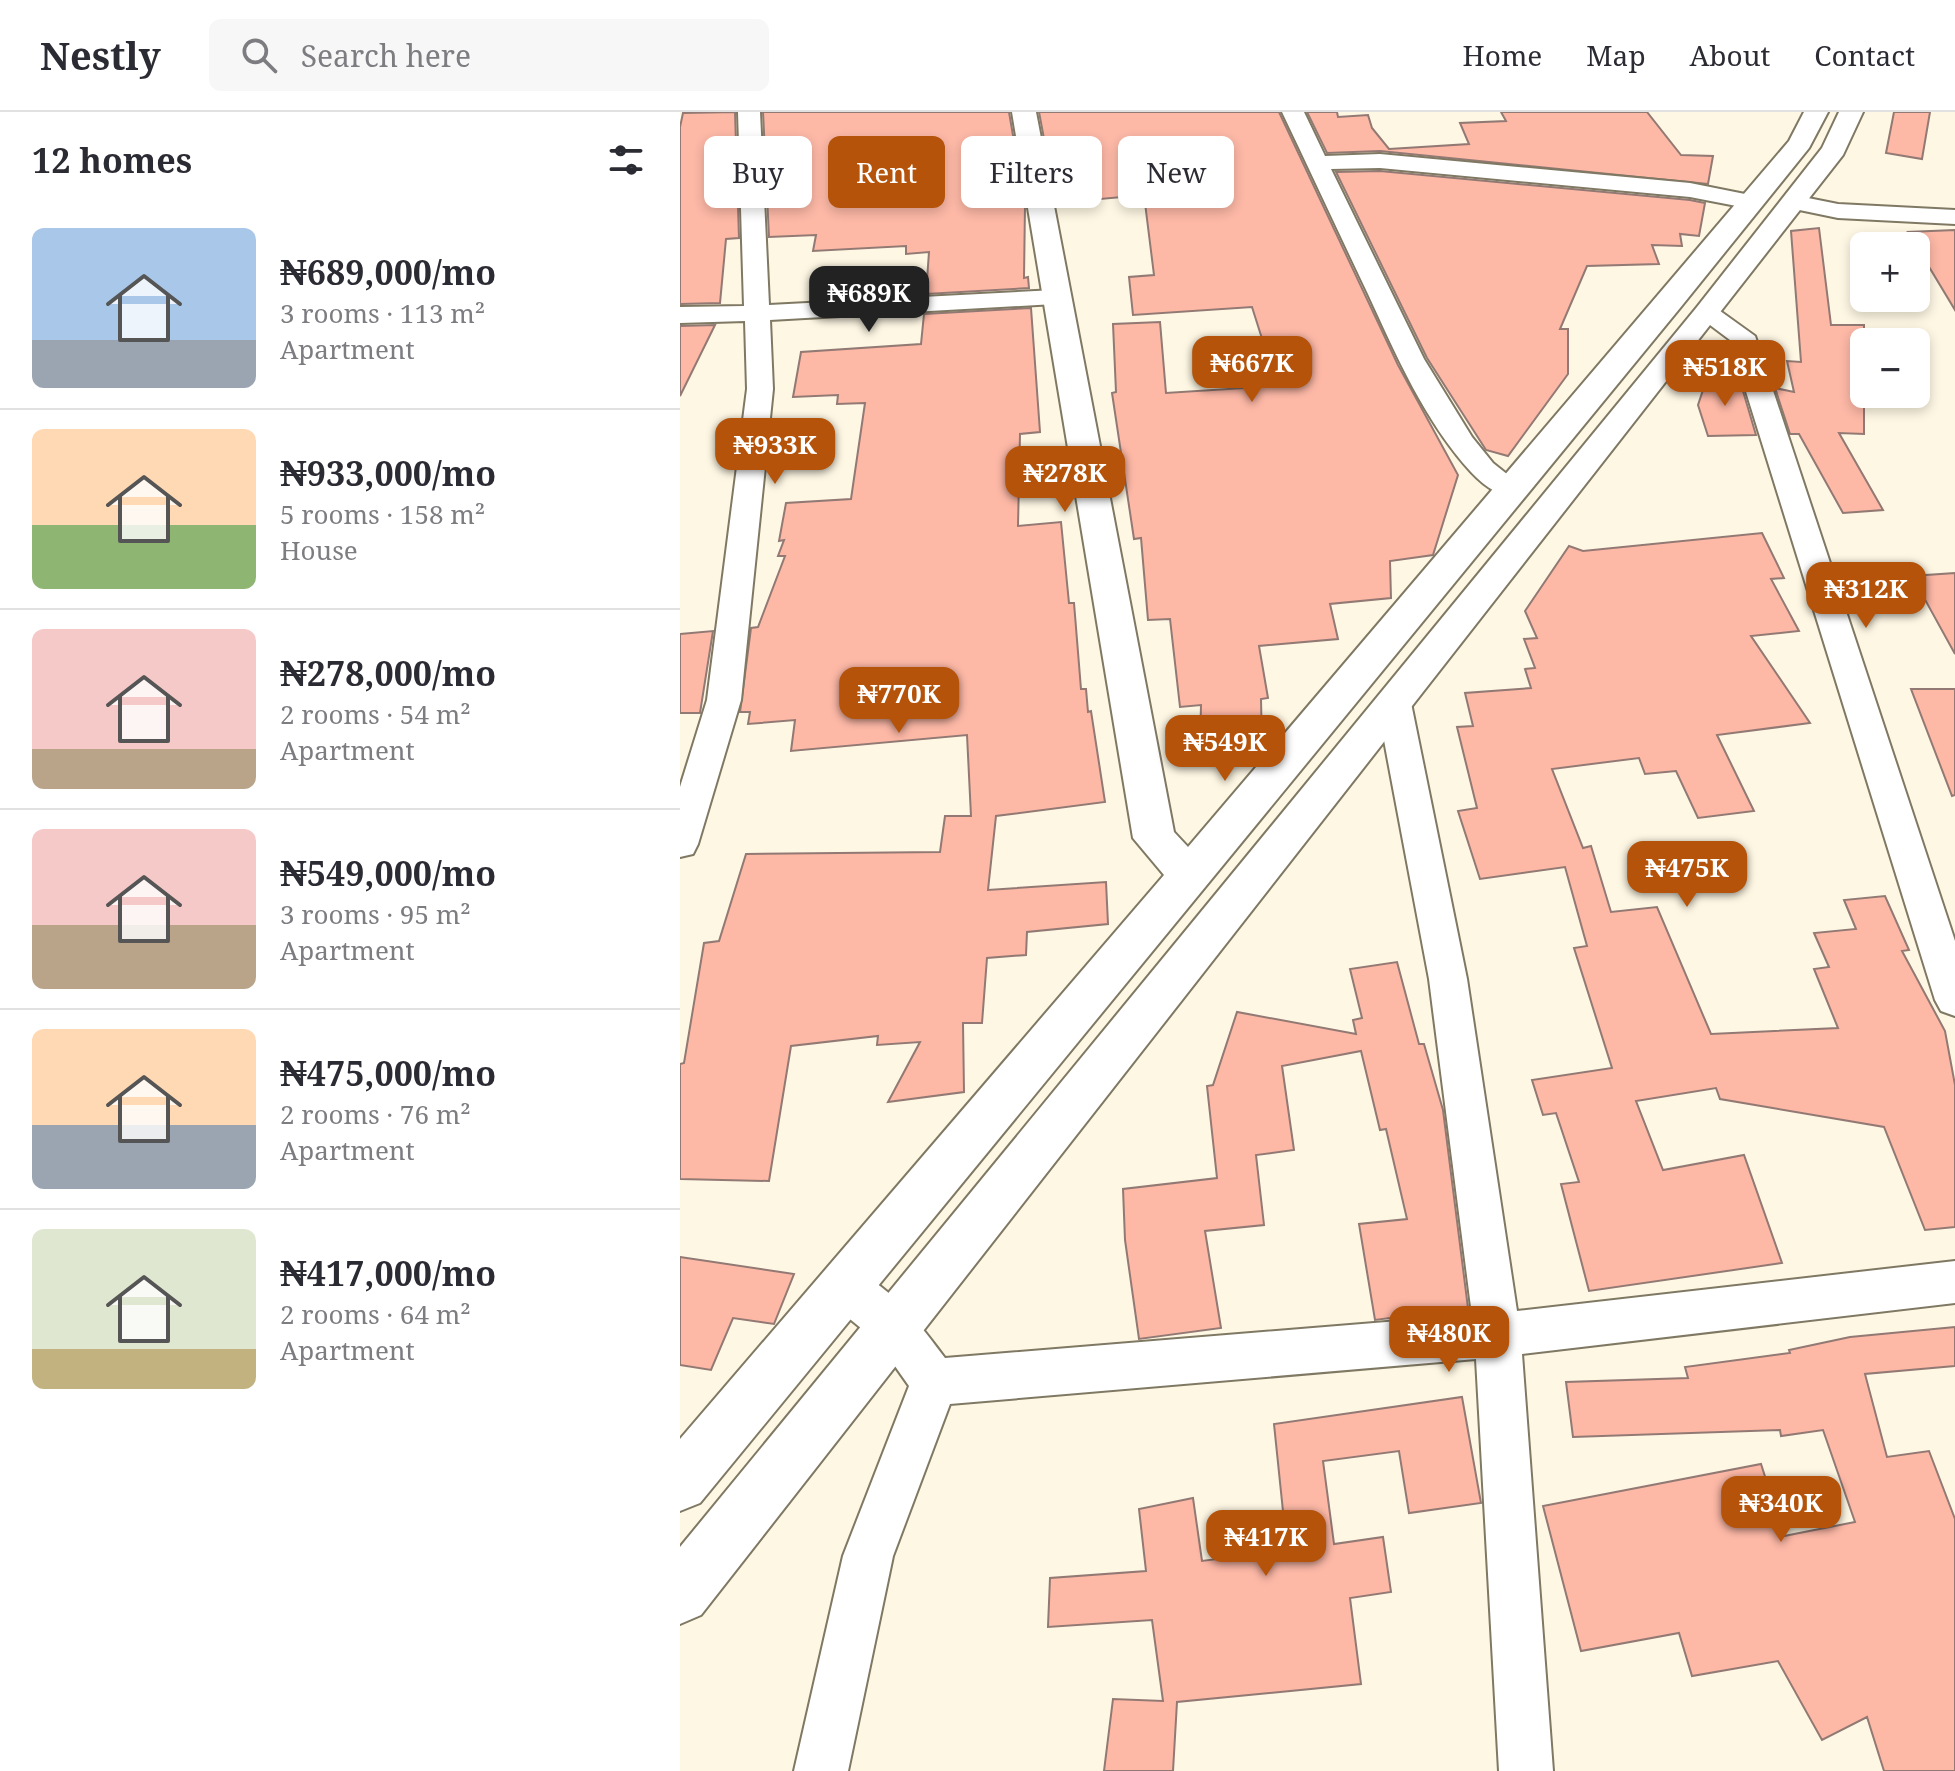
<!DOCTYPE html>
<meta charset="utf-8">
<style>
:root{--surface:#fff;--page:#f7f7f7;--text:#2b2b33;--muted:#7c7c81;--line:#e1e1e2;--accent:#b45309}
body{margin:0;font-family:"Noto Serif",serif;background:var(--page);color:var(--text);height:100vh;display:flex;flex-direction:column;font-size:30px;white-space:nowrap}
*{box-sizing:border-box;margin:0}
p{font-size:26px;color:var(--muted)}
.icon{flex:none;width:44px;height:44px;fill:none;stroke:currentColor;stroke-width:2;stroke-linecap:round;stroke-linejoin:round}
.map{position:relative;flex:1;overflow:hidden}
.panel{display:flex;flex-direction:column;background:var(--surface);width:680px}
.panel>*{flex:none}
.hud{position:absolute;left:24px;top:24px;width:760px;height:72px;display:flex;gap:16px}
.tools{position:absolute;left:1170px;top:120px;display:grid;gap:16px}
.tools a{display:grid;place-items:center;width:80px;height:80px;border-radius:12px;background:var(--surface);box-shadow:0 4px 12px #0003;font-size:40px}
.price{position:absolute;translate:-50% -68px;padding:0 18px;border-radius:16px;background:var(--accent);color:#fff;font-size:26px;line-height:52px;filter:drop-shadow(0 2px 4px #0008)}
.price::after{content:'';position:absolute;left:50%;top:48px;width:24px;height:18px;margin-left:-12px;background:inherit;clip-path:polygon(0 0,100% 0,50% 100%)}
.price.active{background:#222;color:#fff}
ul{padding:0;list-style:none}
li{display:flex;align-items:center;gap:24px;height:200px;padding:0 32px}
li+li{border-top:2px solid var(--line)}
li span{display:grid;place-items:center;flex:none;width:224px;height:160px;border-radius:12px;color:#555}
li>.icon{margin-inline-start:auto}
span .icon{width:96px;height:96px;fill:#fffc;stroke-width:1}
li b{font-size:34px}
h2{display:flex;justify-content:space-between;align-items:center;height:96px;padding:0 32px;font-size:34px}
.pill{padding:0 28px;border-radius:12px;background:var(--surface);box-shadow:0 4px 12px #0003;font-size:28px;line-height:72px}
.pill.active{background:var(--accent);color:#fff}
header{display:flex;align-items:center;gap:48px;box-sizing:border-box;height:112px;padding:0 40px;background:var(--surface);border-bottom:2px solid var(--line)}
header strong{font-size:38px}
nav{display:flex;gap:44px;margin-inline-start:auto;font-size:28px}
.search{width:560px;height:72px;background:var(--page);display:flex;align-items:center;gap:20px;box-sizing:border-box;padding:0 28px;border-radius:12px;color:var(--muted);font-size:30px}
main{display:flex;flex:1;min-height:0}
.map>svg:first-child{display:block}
.building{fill:#fdb8a6;stroke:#927973;stroke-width:2}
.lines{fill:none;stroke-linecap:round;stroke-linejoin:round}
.street-casing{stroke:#7f7863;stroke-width:4}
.secondary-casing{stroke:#7f7863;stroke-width:4}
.street{fill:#fff;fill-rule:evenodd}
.secondary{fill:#fff;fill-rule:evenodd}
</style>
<header>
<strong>Nestly</strong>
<div class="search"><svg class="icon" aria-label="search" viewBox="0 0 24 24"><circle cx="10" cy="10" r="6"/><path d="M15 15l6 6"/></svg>Search here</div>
<nav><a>Home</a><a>Map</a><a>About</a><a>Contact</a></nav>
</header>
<main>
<section class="panel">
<h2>12 homes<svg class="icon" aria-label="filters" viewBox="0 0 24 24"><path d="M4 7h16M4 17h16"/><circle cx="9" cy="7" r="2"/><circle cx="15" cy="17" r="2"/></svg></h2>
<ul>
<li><span style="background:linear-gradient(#a9c7e8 70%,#9aa5b1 0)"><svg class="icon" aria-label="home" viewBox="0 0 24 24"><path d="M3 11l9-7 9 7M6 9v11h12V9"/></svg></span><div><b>₦689,000/mo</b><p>3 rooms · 113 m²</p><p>Apartment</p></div></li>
<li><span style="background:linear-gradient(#ffd9b3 60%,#8fb573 0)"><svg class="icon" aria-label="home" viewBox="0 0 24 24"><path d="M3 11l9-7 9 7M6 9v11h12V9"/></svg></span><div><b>₦933,000/mo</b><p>5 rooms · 158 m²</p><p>House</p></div></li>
<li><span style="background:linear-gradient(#f6c9c9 75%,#b9a48a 0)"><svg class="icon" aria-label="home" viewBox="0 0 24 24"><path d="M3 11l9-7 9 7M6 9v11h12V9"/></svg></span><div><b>₦278,000/mo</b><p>2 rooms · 54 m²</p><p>Apartment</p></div></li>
<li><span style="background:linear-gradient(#f6c9c9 60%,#b9a48a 0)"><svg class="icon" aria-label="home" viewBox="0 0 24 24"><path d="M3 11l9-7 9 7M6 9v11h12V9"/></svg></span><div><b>₦549,000/mo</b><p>3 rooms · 95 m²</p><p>Apartment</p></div></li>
<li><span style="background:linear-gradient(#ffd9b3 60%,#9aa5b1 0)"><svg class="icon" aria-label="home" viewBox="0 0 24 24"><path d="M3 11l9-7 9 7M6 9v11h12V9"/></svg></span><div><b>₦475,000/mo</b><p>2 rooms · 76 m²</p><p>Apartment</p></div></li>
<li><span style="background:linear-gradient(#dfe7d0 75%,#c2b280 0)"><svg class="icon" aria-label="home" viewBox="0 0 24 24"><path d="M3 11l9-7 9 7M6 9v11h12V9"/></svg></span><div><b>₦417,000/mo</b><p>2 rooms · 64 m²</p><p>Apartment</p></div></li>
</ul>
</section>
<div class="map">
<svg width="1275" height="1659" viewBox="0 0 1275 1659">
<rect width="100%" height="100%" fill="#fef7e4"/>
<!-- building -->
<path class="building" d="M55 0 59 126 46 127 40 191 0 192V15L3 1Z
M83 0H329L345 93 344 166 348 165 349 176 246 182 249 140 226 142V134L133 139 136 123 89 125Z
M359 0H599L718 253 778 363 753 443 710 449 711 486 650 492 658 527 579 534 588 586 581 587 582 633 520 634 521 593 500 595 490 507 468 508 461 426 454 427 432 281 436 280 433 212 480 210 486 281 597 274 572 195 453 203 449 165 474 163 464 83 376 91Z
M627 0H657L658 5 688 3 692 16 709 37 789 32 780 11 826 9 821 0H967L1001 43 1033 44 1028 72 700 39 647 41Z
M1214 0H1250L1242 47 1206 41Z
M700 59 1010 88 1025 91 1019 124 1000 122 1002 134 972 133 979 152 907 154 880 217H888V262L828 344 806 338 747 246 656 60Z
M1139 116 1151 213H1184V322L1159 321 1203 398 1163 401 1119 322H1110L1095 276 1114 280 1107 249 1121 250 1111 119Z
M1275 118V198L1228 120Z
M351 196 360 320 340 322 338 414 381 410 389 491H394L401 577H406L408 600 411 599 425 690 316 704 308 778 426 770 428 812 347 820 346 843 307 846 302 911H283L284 980 208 990 240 930 197 933 198 924 111 934 89 1069 0 1067V952L4 951 24 831 39 829 66 742 260 740 265 704H291L287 623 111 639 115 608 68 612 70 600H60L71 516 78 515 105 444H98L104 428 99 429 106 391 171 387 185 291 157 292 158 283 113 285 121 240 241 232 244 202Z
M35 213 0 284V214Z
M1028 263 1060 269 1076 323 1028 324 1018 293Z
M1082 421 1104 466 1091 467 1119 519 1071 524 1130 611 1037 623 1074 699 1018 706 996 659 965 662 959 646 872 657 903 736 911 734 931 800 977 795 1031 922 1158 916 1134 857 1149 855 1134 821 1176 817 1164 788 1205 784 1229 838 1222 839 1265 919 1275 973V1115L1245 1118 1204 1015 1040 987 1036 976 956 989 983 1058 1064 1043 1102 1151 909 1179 881 1072 899 1070 876 1001 863 1003 852 968 932 956 894 836 907 834 885 755 800 767 778 699 797 696 777 615 793 614 785 581 851 576 845 557 855 556 844 527 857 526 845 499 889 434 903 439Z
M1275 461V542L1232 464Z
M33 519 20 601H0V522Z
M1231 577H1275V683L1272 684Z
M717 850 739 932H744L763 998 788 1196 695 1208 679 1112 727 1107 706 1017 700 1018 681 939 602 954 614 1038 576 1043 584 1113 525 1119 541 1216 459 1227 445 1128 443 1077 537 1066 527 974 533 973 557 900 676 922 673 908 682 906 670 857Z
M0 1145 114 1162 94 1212 53 1206 31 1258 0 1253Z
M1275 1215V1254L1185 1262 1207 1345 1249 1339 1275 1407V1659H1204L1187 1605 1142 1628 1098 1549 1012 1564 999 1521 901 1539 863 1394 1081 1352 1104 1424 1175 1410 1143 1318 1101 1324 1100 1318 893 1325 886 1270 1008 1266 1005 1255 1110 1241 1109 1238 1170 1225Z
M782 1285 801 1391 729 1401 719 1339 643 1349 654 1432 703 1425 711 1480 670 1486 681 1572 497 1590 493 1659H424L433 1587 483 1589 472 1508 368 1515 370 1466 466 1459 459 1397 513 1386 522 1449 607 1438 594 1312Z"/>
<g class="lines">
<defs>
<path id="street" d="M58 0H80L89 193 375 178 387 185 375 192 90 208 93 277 61 588 18 732 13 742 0 745V675L27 588 67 277 65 209 0 211V195L64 194Z
M602 0H624L645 44 700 42 1010 71 1080 85 1083 90 1072 97 1010 85 700 56 651 57 744 247 792 325 813 351 847 378 843 384C824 389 804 374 791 360 745 310 716 243 688 182 659 121 631 61 602 0Z
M1113 83 1158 92 1275 98V112L1158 106 1105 95 1102 90 1105 85Z
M1027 193 1036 196 1075 224 1275 829V904L1261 899 1255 888 1050 228 1014 201Z
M714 580 726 583 731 591 787 867 837 1199 1275 1149V1191L842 1242 873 1659H819L796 1247 270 1292 213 1444 168 1659H114L163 1444 229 1274 198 1230 149 1190 142 1175 149 1160 165 1154C209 1171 238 1210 265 1246L792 1203 749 867 697 591 702 583Z"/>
<path id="secondary" d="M332 0H356L494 720 508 735 1109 29 1124 0H1148L1129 36 1000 196 20 1391 0 1399V1327L484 763 453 726Z
M1159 0H1183L1163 43 21 1503 0 1512V1435L1017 195 1142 36Z"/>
</defs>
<!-- street casing -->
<use href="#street" class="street-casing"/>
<!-- secondary casing -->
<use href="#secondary" class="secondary-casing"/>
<!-- street -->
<use href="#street" class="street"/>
<!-- secondary -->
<use href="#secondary" class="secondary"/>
</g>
</svg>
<div class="tools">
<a>+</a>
<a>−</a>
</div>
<b class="price active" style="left:189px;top:222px">₦689K</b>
<b class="price" style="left:572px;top:292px">₦667K</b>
<b class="price" style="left:1045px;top:296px">₦518K</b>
<b class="price" style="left:95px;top:374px">₦933K</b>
<b class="price" style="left:385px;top:402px">₦278K</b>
<b class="price" style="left:1186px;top:518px">₦312K</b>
<b class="price" style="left:219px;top:623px">₦770K</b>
<b class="price" style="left:545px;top:671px">₦549K</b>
<b class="price" style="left:1007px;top:797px">₦475K</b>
<b class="price" style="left:769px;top:1262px">₦480K</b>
<b class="price" style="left:1101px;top:1432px">₦340K</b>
<b class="price" style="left:586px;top:1466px">₦417K</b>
<div class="hud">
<a class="pill">Buy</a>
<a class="pill active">Rent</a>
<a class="pill">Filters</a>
<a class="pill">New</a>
</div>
</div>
</main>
